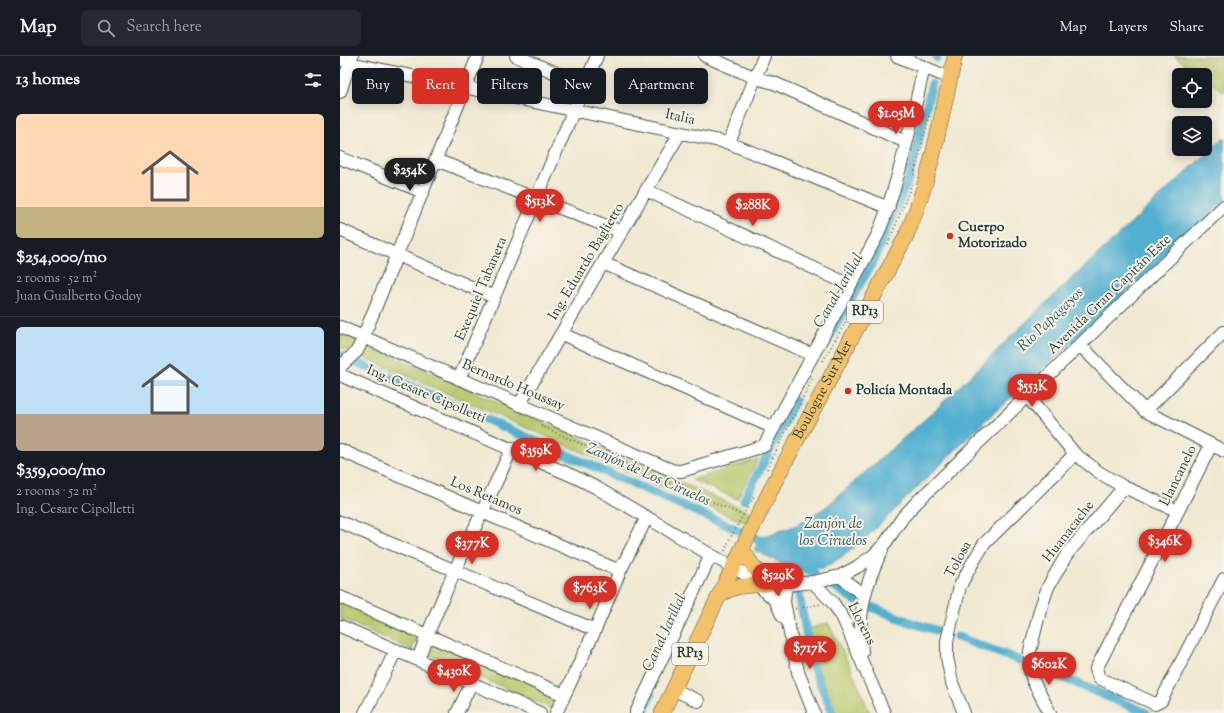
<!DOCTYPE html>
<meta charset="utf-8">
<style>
:root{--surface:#171b24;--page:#242831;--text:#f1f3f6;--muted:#9ea1a6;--line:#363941;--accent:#d93025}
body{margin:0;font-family:"Sorts Mill Goudy",serif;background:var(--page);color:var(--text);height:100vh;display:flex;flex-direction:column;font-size:15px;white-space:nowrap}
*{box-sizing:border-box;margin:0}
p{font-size:13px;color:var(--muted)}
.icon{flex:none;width:22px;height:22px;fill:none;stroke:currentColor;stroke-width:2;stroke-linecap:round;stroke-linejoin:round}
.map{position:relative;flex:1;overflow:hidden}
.sheet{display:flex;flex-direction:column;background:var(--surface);width:340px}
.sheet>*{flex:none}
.hud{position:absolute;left:12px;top:12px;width:380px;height:36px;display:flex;gap:8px}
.tools{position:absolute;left:832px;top:12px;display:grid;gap:8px}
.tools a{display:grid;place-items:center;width:40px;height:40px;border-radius:6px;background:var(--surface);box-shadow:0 2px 10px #0003;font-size:20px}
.price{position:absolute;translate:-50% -34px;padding:0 9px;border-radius:14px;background:var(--accent);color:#fff;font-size:13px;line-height:26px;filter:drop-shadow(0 1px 2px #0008)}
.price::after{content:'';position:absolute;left:50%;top:24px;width:12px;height:9px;margin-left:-6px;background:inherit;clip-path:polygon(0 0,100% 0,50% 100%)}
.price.on{background:#222;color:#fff}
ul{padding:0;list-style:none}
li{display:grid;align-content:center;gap:8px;height:212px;padding:0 16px}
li+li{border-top:1px solid var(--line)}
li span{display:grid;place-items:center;height:124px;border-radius:6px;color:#555}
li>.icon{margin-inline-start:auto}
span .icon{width:72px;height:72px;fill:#fffc;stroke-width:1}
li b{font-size:17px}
h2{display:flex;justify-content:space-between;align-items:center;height:48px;padding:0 16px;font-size:17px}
.chip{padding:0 14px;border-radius:6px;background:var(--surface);box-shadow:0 2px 10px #0003;font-size:14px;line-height:36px}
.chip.on{background:var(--accent);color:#fff}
header{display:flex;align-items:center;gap:24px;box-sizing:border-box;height:56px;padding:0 20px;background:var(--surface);border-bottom:1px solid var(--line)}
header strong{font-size:19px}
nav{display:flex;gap:22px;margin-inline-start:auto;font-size:14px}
.search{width:280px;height:36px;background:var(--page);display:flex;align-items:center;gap:10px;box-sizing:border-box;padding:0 14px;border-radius:6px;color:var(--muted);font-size:15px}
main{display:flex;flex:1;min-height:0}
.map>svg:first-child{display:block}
.green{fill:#b7c86b;stroke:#6b8250}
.water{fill:#51afd0;stroke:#387682}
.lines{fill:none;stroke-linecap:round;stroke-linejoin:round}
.canal{stroke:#51afd0;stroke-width:9}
.minor-casing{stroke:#3e574c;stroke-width:14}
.major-casing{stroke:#3e574c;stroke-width:16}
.path{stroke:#3e574c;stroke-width:1.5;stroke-dasharray:1 3;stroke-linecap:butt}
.minor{stroke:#fff;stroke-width:12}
.major{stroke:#f4c16a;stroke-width:15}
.poi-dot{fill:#c8321e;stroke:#f7f3e8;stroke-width:1.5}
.labels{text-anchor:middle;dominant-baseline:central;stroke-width:4;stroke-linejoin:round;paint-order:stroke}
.shield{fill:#f7f3e8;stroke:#60746a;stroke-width:1}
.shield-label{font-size:13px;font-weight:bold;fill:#1f3d34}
.street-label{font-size:14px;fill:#1f3d34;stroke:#f7f3e8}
.poi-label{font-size:14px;font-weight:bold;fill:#1f3d34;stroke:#f7f3e8;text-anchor:start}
.water-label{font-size:15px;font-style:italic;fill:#2c5a5b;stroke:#f7f3e8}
</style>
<header>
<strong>Map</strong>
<div class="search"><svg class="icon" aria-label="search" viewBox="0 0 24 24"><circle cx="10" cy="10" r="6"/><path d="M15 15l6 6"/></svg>Search here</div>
<nav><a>Map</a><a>Layers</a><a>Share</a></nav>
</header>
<main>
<section class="sheet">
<h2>13 homes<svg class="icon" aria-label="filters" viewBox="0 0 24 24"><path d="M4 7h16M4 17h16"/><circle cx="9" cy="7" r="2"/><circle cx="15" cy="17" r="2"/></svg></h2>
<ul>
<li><span style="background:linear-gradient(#ffd9b3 75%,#c2b280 0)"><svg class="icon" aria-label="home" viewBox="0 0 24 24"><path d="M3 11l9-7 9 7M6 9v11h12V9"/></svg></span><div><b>$254,000/mo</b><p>2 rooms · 52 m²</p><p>Juan Gualberto Godoy</p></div></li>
<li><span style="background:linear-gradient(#bfe0f5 70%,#b9a48a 0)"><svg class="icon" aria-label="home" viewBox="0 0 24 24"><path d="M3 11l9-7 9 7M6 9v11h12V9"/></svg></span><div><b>$359,000/mo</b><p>2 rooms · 52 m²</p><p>Ing. Cesare Cipolletti</p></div></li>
</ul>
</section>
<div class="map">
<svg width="884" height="657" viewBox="0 0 884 657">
<rect width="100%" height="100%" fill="#f7f3e8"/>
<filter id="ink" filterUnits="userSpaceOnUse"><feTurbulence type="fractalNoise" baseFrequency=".025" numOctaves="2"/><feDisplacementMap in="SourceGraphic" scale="8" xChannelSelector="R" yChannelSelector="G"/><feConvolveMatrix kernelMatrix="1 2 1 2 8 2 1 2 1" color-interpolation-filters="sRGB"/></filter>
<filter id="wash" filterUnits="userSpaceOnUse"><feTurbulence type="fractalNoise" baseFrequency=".012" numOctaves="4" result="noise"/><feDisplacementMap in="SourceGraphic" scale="16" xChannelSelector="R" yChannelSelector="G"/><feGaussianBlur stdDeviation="0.9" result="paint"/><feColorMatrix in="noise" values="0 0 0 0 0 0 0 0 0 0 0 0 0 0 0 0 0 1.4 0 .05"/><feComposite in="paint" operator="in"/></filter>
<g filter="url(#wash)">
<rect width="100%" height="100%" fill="#f0e9d2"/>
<!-- green -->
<path class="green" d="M834 0H884V36L865 22V19H860Z
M0 277 411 457 406 467 0 291Z
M418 403 397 443 352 424Z
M0 544 78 578 72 594 0 562Z
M488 567 509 608 530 657H491L468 605 462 575Z
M93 585 219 639 213 653 87 598Z"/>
<!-- water -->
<path class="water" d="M884 81V145L731 288 649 361 531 477 509 496 484 512 458 513 437 505 414 494 421 481 455 470 486 451 593 356 713 240Z"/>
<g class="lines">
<!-- canal -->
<path class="canal" d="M597 2V0
M488 283 532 207 568 124 592 28
M0 299 414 481 429 492
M404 444 455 345
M440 499 459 538 472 608 493 657
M456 507 474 517
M490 527 516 545
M529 550 572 567 605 577
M617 581 679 604
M696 610 806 657
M303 657 311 639"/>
</g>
</g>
<g filter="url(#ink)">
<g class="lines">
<defs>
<path id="minor" d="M176 0 244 29
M365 0 416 22 434 27 566 86
M557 0 610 22
M0 3 10 7 389 87 549 152
M0 36 12 0
M389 87 424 0
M0 102 83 136
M96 104 282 176
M306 134 510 229
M0 174 154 241
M263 207 473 299
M0 271 329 413 335 415H341L424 390 538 178C560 124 571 67 584 11
M222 278 434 372
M740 289 805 355 884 395
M0 311 17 295 20 289 138 0
M0 319 235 421 255 431 371 499 416 524 427 528 447 529 473 526 500 520 517 511 534 499 546 486 563 461 577 446 884 150
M119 323 257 0
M687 340 735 398 760 417 784 431 838 455
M179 349 340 77
M805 355 884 276
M871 389 838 455 756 613 759 622 815 648 821 645 884 523
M0 394 142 456 280 515
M0 466 255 574
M500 520 524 540
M473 526 493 547 503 562 544 657
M418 529 435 544 443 561
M447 529 445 536 444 546 450 577 458 616 474 657
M0 541 224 639
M0 570 200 657
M522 596C517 559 525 528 542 494
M78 603C105 531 140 462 172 392
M333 633 358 645
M25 657 56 594
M117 657 132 626
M216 657 255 574 280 515 307 461
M296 657 371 499
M624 657 612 627 607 601V585L620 530 633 506 644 488 735 398
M710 657 693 625 690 613V595L700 554 708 531 727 498 784 431"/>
<g id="major">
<path d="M402 493 414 512 436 528"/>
<path d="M379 539C397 528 407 530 427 528"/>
<path id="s1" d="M322 657 434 427 566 180C591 123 601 61 615 0"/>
</g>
</defs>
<!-- minor casing -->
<use href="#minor" class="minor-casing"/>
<!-- major casing -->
<use href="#major" class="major-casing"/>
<!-- path -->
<path class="path" d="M574 119 590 57
M548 188 572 128
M483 305 508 262
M201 370 402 459
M427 413 473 322
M385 495 389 484 414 440
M455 553 481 548"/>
<!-- minor -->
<use href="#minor" class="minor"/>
<!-- major -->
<use href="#major" class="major"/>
</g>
</g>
<!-- markers -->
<g class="poi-dot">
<circle cx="610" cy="180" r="4"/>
<circle cx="508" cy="335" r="4"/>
</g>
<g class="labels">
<!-- shield labels -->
<g class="shield">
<rect x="507" y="245" width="36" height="22" rx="3"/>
<rect x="332" y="587" width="36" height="22" rx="3"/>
</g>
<g class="shield-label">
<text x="525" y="256">RP13</text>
<text x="350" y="598">RP13</text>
</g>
<!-- street labels -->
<g class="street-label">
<text transform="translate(340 62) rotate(12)">Italia</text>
<text transform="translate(247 206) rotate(-59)">Ing. Eduardo Baglietto</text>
<text transform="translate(142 233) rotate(-67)">Exequiel Tabanera</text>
<text transform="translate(770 239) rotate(-44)">Avenida Gran Capitán Este</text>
<text transform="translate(173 330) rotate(23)">Bernardo Houssay</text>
<text stroke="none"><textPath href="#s1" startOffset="361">Boulogne Sur Mer</textPath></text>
<text transform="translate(86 339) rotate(23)">Ing. Cesare Cipolletti</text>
<text transform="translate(839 420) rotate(-64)">Llancanelo</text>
<text transform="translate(146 441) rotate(23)">Los Retamos</text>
<text transform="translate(729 476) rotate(-52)">Huanacache</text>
<text transform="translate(619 504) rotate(-61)">Tolosa</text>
<text transform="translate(521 568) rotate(63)">Llorens</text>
</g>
<!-- poi labels -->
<g class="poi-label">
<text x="618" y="172">Cuerpo<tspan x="618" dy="16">Motorizado</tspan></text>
<text x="516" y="335">Policía Montada</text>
</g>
<!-- water labels -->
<g class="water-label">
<text transform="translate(499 235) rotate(-60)">Canal Jarillal</text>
<text transform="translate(711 264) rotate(-44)">Río Papagayos</text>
<text transform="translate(308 419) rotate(24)">Zanjón de Los Ciruelos</text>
<text x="493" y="468">Zanjón de<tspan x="493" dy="17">los Ciruelos</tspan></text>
<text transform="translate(325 577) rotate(-65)">Canal Jarillal</text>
</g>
</g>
</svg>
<div class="tools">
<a><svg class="icon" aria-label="locate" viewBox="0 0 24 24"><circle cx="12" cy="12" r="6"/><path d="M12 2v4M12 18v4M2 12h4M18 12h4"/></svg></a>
<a><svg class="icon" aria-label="layers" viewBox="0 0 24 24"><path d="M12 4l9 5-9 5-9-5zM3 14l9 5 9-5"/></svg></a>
</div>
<b class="price" style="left:556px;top:79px">$1.05M</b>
<b class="price on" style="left:70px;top:136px">$254K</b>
<b class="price" style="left:200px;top:167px">$513K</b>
<b class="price" style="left:413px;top:171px">$288K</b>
<b class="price" style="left:692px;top:352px">$553K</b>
<b class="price" style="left:196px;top:416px">$359K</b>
<b class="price" style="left:825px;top:507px">$346K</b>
<b class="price" style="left:132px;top:509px">$377K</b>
<b class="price" style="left:438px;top:541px">$529K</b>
<b class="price" style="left:250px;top:554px">$763K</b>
<b class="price" style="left:470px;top:614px">$717K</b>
<b class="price" style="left:709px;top:630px">$602K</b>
<b class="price" style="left:114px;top:637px">$430K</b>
<div class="hud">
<a class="chip">Buy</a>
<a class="chip on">Rent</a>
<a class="chip">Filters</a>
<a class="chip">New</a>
<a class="chip">Apartment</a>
</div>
</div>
</main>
